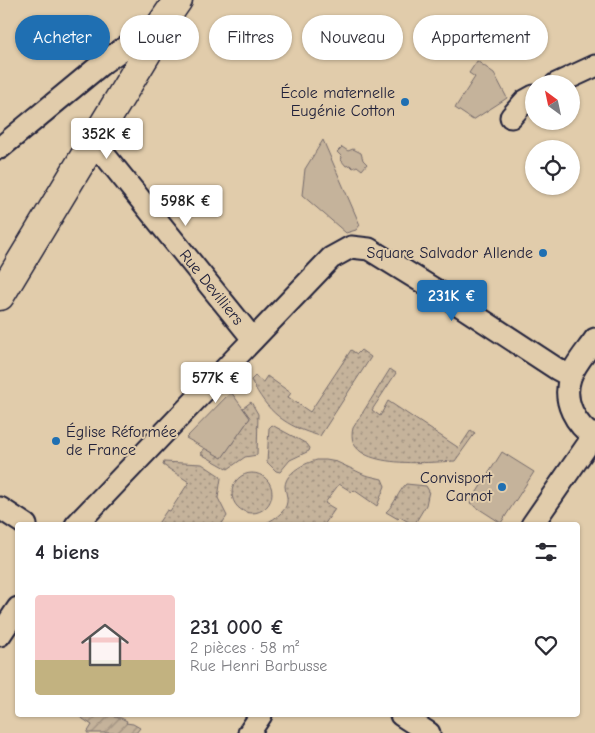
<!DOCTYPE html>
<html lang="fr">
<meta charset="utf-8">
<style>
:root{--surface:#fff;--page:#f7f7f7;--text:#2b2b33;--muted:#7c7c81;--accent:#1f6fb2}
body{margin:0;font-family:"Comic Neue",sans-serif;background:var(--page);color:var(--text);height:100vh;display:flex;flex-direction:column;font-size:19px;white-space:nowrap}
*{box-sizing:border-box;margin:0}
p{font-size:16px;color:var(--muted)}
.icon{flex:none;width:28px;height:28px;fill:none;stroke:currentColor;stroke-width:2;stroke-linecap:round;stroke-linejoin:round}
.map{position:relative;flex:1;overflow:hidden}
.panel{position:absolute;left:15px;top:522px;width:565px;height:195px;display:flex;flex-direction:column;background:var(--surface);border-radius:5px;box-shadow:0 1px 4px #0004}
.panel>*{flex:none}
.top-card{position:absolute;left:15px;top:15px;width:565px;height:45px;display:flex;gap:10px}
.needle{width:32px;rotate:327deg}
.buttons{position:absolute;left:525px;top:75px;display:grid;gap:10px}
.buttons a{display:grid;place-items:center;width:55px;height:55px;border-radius:50%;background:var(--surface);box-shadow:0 1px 4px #0004;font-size:25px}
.price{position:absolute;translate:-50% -42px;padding:0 11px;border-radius:5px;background:#fff;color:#222;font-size:16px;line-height:32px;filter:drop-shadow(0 1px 2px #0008)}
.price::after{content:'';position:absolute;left:50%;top:30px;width:15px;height:11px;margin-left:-8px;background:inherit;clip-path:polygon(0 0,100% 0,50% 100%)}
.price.current{background:var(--accent);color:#fff}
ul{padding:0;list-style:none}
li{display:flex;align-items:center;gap:15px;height:125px;padding:0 20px}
li span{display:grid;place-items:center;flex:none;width:140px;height:100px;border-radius:5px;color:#555}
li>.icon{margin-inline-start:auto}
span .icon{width:60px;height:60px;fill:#fffc;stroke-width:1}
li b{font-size:21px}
h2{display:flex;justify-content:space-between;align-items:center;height:60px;padding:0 20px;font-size:21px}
.tag{padding:0 18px;border-radius:22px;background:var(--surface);box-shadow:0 1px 4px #0004;font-size:18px;line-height:45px}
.tag.current{background:var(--accent);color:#fff}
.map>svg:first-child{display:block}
.grass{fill:url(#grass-dots);stroke:#746a6b}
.park{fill:#c5b39b;stroke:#746a6b}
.garden{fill:url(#garden-furrows);stroke:#746a6b}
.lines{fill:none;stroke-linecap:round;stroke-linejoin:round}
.street-casing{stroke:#22223b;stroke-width:25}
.secondary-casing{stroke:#22223b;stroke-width:31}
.street{stroke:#e1ccab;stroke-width:21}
.secondary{stroke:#e1ccab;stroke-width:28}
.poi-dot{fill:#1f6fb2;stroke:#e1ccab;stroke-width:2}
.labels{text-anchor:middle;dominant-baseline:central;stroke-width:4;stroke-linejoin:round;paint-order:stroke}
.poi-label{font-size:16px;fill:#22223b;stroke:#e1ccab;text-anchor:end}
.street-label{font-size:16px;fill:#22223b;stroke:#e1ccab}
</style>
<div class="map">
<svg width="595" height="733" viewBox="0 0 595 733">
<defs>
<pattern id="grass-dots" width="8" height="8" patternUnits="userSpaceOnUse" patternTransform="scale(1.25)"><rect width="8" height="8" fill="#c5b39b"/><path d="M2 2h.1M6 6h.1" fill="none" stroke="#a09180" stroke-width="1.8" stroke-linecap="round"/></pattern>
<pattern id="garden-furrows" width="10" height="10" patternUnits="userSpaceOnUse" patternTransform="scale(1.25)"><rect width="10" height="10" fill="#c5b39b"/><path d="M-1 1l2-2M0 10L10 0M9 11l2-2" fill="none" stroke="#a09180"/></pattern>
</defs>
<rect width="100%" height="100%" fill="#e1ccab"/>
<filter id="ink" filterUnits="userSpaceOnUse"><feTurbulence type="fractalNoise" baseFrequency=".02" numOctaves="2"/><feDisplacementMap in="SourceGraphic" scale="10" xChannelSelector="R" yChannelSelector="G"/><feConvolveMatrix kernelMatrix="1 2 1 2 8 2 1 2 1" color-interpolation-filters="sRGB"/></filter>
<g filter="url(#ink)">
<!-- grass -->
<path class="grass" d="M351 350 357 354 361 350 371 357 320 436C285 426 268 413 251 380L255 376 263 382 267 376 291 393 288 397 310 412Z
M390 369 396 373 372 410 380 416 388 401 459 448 471 430 475 433 455 461C432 462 342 472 353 428Z
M251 402 258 414 257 455 245 457 228 469 201 454V453L205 448 222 457 250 418 243 408Z
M272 425 307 444 310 448 309 451 290 460 280 472 276 471 267 462 269 428Z
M317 460H326L337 462 365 475 382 479 385 486 377 506 354 490 352 492 339 484 325 503 335 509 324 525H262C271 521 286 513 287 502 288 497 285 491 285 486 286 472 305 463 317 460Z
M164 462 202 464 220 476 221 478 218 498 227 516 221 525H157L167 510 170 511 189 482 163 465Z
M232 493a20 20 0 1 1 40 0a20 20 0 1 1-40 0Z
M406 484 426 486 429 491 426 505 414 525 400 517 398 519 386 512C395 504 398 492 406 484Z"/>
<!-- park -->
<path class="park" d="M477 61 494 73 507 98 473 120 455 108 475 77 469 73Z
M323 140 360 225 356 230 346 233 302 195 305 169Z
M342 147 348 151 353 149 361 153 363 160 367 164 362 170 357 166 353 168 350 165 346 166 341 160 342 157 337 152Z
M231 392 250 418 222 458 186 438Z
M502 452 534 472 501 523 470 503Z"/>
<!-- garden -->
<path class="garden" d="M77 715H115L114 717 121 718 127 721 126 723 133 724 140 728 136 733H87L92 725Z"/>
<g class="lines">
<defs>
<g id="street">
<path d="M556 84 595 66"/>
<path d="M511 117 525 101 534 96"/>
<path d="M0 148 104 62 143 35 156 32"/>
<path id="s1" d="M90 148 107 158 253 339"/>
<path d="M595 339C587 351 574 365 570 378 562 402 576 425 595 438"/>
<path d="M0 508 26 525"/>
<path d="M76 525 331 258 351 247 369 249 450 299 557 369 570 376"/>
<path d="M532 525 595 434"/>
<path d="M0 635 18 608"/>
<path d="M401 715 429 733"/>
<path d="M249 733 261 715"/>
</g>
<path id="secondary" d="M0 296 147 53 156 32 178 0"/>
</defs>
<!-- street casing -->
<use href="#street" class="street-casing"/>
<!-- secondary casing -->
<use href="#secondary" class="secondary-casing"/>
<!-- street -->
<use href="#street" class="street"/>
<!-- secondary -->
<use href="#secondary" class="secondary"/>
</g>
</g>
<!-- markers -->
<g class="poi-dot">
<circle cx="405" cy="102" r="5"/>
<circle cx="543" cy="253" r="5"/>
<circle cx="56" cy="441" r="5"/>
<circle cx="502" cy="487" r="5"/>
</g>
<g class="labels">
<!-- poi labels -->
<g class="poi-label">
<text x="395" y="93">École maternelle<tspan x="395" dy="18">Eugénie Cotton</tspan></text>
<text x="533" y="253">Square Salvador Allende</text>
<text x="66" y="432" text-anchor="start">Église Réformée<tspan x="66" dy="18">de France</tspan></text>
<text x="492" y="478">Convisport<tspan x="492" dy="18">Carnot</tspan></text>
</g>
<!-- street labels -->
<g class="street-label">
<text stroke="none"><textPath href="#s1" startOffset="186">Rue Devilliers</textPath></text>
</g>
</g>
</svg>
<div class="buttons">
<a><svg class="needle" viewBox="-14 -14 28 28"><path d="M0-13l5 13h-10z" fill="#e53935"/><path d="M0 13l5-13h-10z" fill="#7c7c81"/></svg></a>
<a><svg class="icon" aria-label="locate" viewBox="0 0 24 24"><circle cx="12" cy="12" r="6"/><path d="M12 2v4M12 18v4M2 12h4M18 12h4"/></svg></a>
</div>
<b class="price" style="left:107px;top:160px">352K €</b>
<b class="price" style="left:186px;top:227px">598K €</b>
<b class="price current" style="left:452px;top:322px">231K €</b>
<b class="price" style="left:216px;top:404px">577K €</b>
<div class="top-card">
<a class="tag current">Acheter</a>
<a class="tag">Louer</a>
<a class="tag">Filtres</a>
<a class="tag">Nouveau</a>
<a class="tag">Appartement</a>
</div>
<section class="panel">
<h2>4 biens<svg class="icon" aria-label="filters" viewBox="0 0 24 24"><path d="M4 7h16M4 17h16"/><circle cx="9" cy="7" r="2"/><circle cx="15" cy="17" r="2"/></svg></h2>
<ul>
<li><span style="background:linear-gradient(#f6c9c9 65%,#c2b280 0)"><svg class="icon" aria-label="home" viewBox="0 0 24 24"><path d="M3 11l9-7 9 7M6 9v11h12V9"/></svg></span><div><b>231 000 €</b><p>2 pièces · 58 m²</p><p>Rue Henri Barbusse</p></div><svg class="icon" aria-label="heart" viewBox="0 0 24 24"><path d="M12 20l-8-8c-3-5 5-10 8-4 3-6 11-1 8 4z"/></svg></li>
</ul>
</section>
</div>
